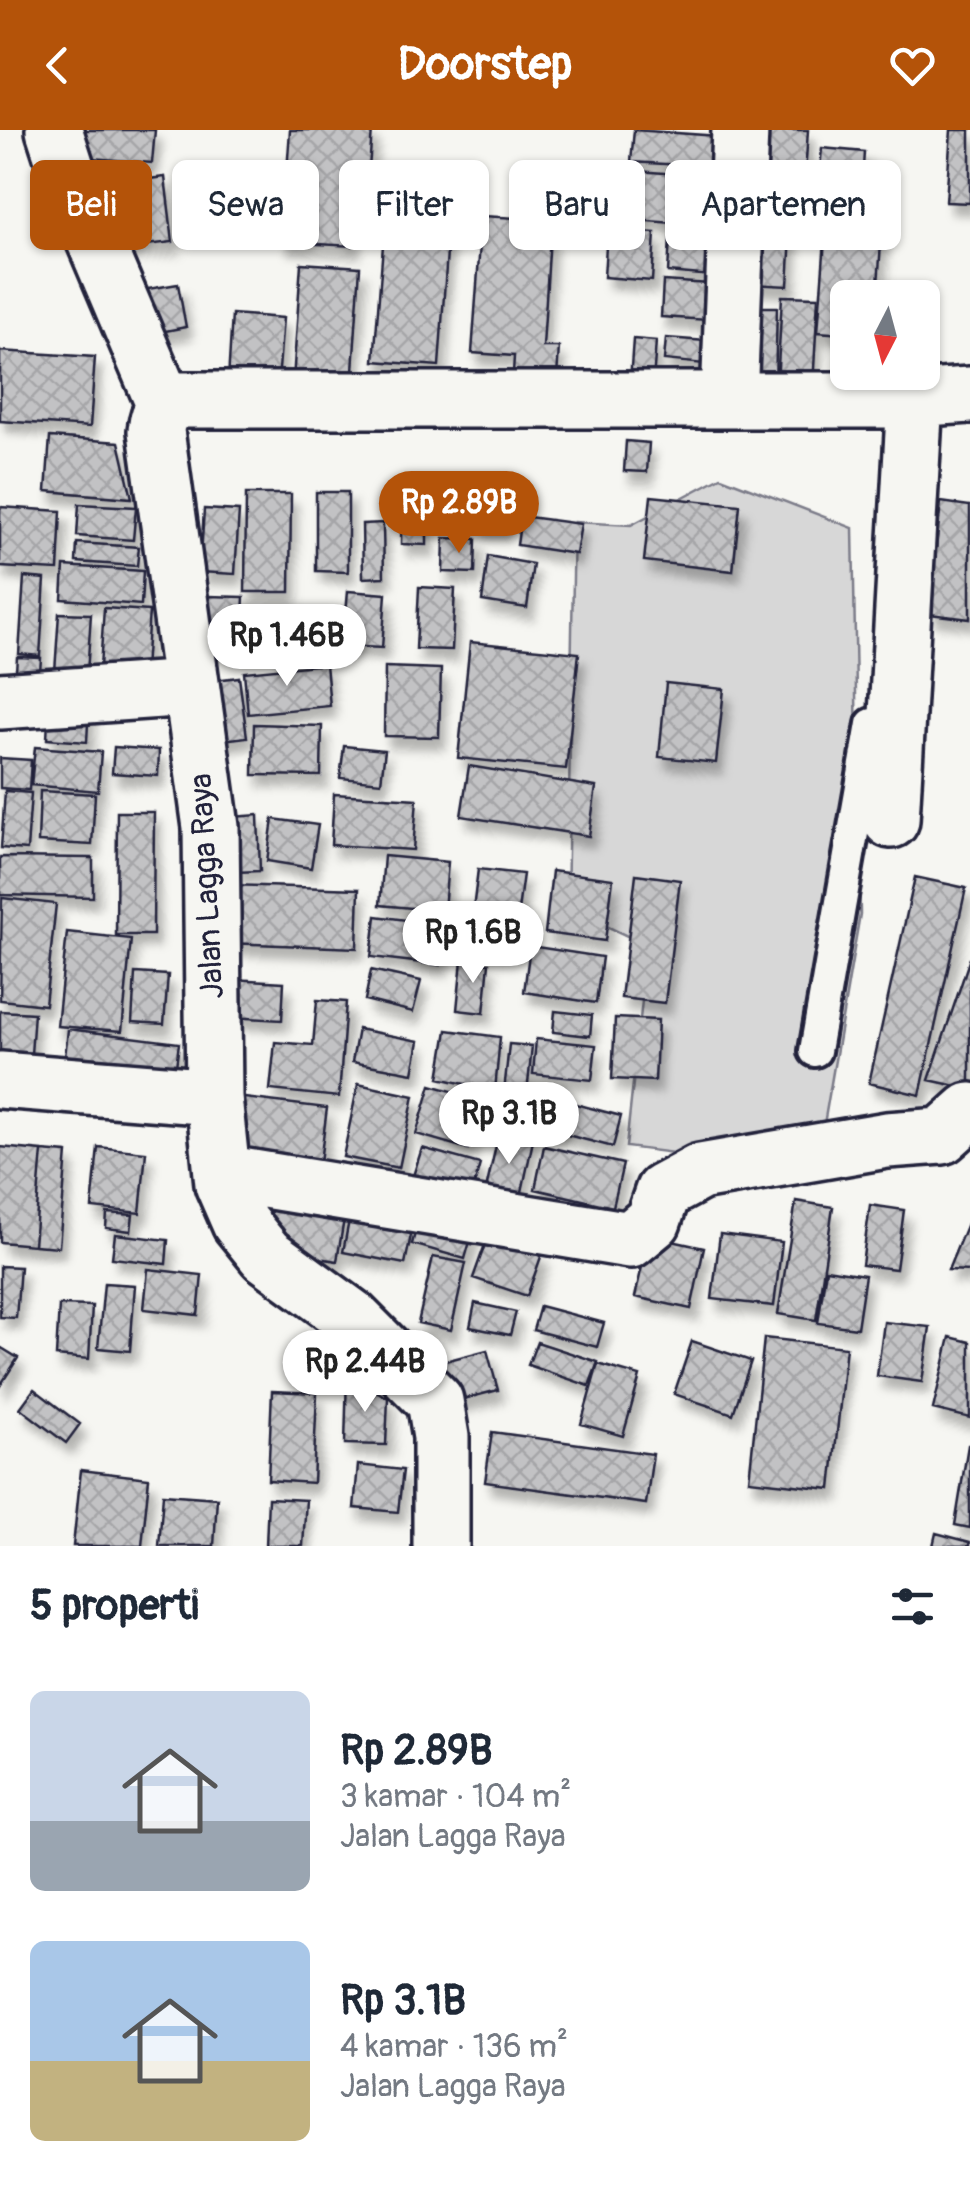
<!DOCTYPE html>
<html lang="id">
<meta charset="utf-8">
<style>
:root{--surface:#fff;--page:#f6f6f7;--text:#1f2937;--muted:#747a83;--accent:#b45309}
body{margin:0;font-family:Pangolin,sans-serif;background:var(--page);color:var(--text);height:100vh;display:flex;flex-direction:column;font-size:38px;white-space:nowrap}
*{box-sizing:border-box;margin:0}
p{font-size:32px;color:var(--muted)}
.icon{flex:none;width:55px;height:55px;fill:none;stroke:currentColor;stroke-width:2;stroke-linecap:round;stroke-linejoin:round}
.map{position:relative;height:1416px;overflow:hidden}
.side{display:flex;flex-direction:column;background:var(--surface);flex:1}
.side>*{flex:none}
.guide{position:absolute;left:30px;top:30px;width:910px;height:90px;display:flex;gap:20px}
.needle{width:65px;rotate:186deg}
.tools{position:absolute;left:830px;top:150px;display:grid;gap:20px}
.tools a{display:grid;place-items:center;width:110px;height:110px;border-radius:15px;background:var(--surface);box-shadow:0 2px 8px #0004;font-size:50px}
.price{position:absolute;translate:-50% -85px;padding:0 22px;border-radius:35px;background:#fff;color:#222;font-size:32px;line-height:65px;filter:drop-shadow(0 2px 5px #0008)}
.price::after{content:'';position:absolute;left:50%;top:60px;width:30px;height:22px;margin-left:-15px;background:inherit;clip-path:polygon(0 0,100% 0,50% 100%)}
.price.on{background:var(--accent);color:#fff}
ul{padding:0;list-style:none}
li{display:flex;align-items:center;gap:30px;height:250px;padding:0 30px}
li span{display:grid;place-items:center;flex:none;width:280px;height:200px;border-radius:15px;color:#555}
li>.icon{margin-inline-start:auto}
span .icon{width:120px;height:120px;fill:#fffc;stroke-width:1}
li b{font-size:42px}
h2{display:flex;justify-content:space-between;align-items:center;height:120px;padding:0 30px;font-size:42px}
.pill{padding:0 35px;border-radius:15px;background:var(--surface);box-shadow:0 2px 8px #0004;font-size:35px;line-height:90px}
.pill.on{background:var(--accent);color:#fff}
header{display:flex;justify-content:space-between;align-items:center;height:130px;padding:0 30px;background:var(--accent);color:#fff;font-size:45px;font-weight:700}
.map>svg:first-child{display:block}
.grass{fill:#d7d7d7;stroke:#7c7c89;stroke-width:2.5}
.building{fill:url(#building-cross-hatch);stroke:#22223b;stroke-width:2.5;filter:url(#shadow)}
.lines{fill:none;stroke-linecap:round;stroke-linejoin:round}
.lane-casing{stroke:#22223b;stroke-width:38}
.street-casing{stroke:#22223b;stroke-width:62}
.lane{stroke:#f6f6f2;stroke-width:30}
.street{stroke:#f6f6f2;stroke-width:55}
.labels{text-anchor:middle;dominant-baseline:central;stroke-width:8;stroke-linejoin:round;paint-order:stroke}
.street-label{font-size:32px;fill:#22223b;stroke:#f6f6f2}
</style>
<header><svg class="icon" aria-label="back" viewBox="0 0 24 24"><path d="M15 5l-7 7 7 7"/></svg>Doorstep<svg class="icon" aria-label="heart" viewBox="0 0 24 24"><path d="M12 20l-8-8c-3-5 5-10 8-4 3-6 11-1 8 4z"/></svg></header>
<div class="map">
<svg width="970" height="1416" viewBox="0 0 970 1416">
<defs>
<pattern id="building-cross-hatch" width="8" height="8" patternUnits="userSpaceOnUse" patternTransform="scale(2.5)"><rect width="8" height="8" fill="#c2c2c4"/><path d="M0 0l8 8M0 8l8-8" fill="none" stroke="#a6a6a9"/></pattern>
<filter id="shadow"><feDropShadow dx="6" dy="11" stdDeviation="5" flood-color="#0004"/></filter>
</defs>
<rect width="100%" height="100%" fill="#f6f6f2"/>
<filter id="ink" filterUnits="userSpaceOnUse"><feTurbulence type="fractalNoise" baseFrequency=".01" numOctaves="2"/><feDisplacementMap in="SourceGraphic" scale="20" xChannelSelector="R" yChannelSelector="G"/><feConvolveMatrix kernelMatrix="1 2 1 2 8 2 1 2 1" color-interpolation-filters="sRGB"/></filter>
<g filter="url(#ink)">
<!-- grass -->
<path class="grass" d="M721 347 853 398 860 784 816 1041 626 1017 648 816 567 777 574 392 631 395Z"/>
<!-- building -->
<path class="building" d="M69 0H155L152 33 67 26Z
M290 0H372L369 39 359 38 353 116 282 112Z
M634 0 718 6 715 37 631 32Z
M759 0H808L805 46 756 42Z
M951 0H970V73L946 72Z
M822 18 864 22 862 54 819 51Z
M637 41 719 47 715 96 634 90Z
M165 47 173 112 111 119 102 55Z
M828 70 884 73 877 168H848V241H840L843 204 818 202Z
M482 86 551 90 543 217H559L556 263 512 260 514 226 472 223Z
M755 86 792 88 788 156 751 154Z
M385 89 449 94 439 236 374 231Z
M607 100 655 103 652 151 604 147Z
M670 107 715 110 712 146 668 142Z
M301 133 360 137 352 256 293 251Z
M663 151 710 154 708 190 661 187Z
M178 154 186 197 150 204 142 160Z
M782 166 818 167 813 257 777 255Z
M751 177H777L775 257H749Z
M232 184 283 188 278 253 228 250Z
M666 208 706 211 704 234 664 230Z
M633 209 656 211 652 266 629 265Z
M0 221 95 227 90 297 0 291Z
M50 307 119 312 132 368 46 361Z
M626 311 649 313 647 342 624 341Z
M402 352H427V415L401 414Z
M316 362H348V442L316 441Z
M246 364H291L290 462H245Z
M651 366 740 375 733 441 644 431Z
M478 368H505L504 400 477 399Z
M941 372 970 376V489L929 484Z
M79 374 136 377 133 410 77 406Z
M0 377 61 381 58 440 0 437Z
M204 379 239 381 235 444 200 442Z
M521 386 581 394 576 424 517 415Z
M383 393 384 447 363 448 362 394Z
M444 408 476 409 475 443 443 442Z
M77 413 139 417 137 436 76 432Z
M488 426 533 434 527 478 482 471Z
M64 436 143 441 141 475 62 469Z
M24 447 45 449 40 526 19 524Z
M419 457 455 459 452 520 416 519Z
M348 461 386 464 382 518 343 516Z
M207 466 244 467 242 505 205 502Z
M104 478 149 481 144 555 99 552Z
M59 483 91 484 86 559 54 556Z
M470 512 579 523 566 639 458 628Z
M17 527 41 528 39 556 15 554Z
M326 534 330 576 248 584 244 542Z
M385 537 441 539 439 607 384 606Z
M239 547 247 607 214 611 206 551Z
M666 553 724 559 716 633 659 627Z
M49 572 89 574 87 612 47 609Z
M254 594 322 596 321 646 253 645Z
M344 616 385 620 381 652 340 648Z
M35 617 101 622 98 661 31 655Z
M114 617 159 620 158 646 112 643Z
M0 628 31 630 29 660 0 658Z
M469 636 596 657 589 706 461 686Z
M5 661 31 663 27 720 1 718Z
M40 661 95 664 92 715 38 712Z
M334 664 417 669 413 720 331 715Z
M117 682H154L153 805H116Z
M258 685 260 741 235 742 233 687Z
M273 689 318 695 311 738 267 731Z
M384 726 448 732 444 781 380 775Z
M0 727 93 728V767L0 765Z
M478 739 523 744 513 817 469 812Z
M552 741 613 749 605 811 545 803Z
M636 744 680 750 665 873 621 868Z
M915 747 966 758 920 965 869 953Z
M230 755 359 759 357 818 228 813Z
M2 768 56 774 45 875 0 870Z
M376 786 445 795 440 835 371 827Z
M67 802 131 809 122 901 57 896Z
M530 816 602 827 596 873 524 862Z
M970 828V959L929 950Z
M462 830 489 833 484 883 457 880Z
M371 840 421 851 413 882 365 870Z
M135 843 168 845 164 894 132 892Z
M232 849 284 852 282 890 230 887Z
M317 870 346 872 339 967 270 960 275 912 313 915Z
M0 881 34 883 30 938 0 935Z
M555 881 592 885 590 906 553 902Z
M615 888 658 890 655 951 612 949Z
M68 899 179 913 173 960 63 946Z
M358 899 419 911 413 943 352 932Z
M447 900 500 907 495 961 439 948Z
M536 909 596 915 592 950 533 944Z
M509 914 532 916 525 983 502 981Z
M358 954 414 966 399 1038 343 1027Z
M431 955 483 970 468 1019 416 1004Z
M228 966 327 978 320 1032 223 1020Z
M560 970 621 986 613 1017 552 1001Z
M500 998 534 1006 519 1076 484 1068Z
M544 1016 623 1034 613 1077 535 1059Z
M0 1017 42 1021 34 1115 0 1112Z
M98 1017 146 1022 140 1083 92 1078Z
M422 1018 480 1034 472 1063 413 1046Z
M42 1021 67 1023 59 1117 34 1115Z
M273 1066 346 1077 337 1131 265 1119Z
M353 1069 416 1081 405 1134 343 1122Z
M796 1071 833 1077 816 1190 778 1184Z
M870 1075 904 1080 896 1139 862 1135Z
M421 1082 474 1097 465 1129 412 1114Z
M107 1083 133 1085 131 1101 106 1098Z
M970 1086V1141L948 1140Z
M115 1104 168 1110 166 1134 112 1128Z
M720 1104 782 1112 774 1176 712 1169Z
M488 1106 542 1124 527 1166 473 1148Z
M649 1106 704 1118 691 1179 635 1167Z
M433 1127 466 1133 451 1200 418 1193Z
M0 1136 20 1137 16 1188 0 1187Z
M148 1139 202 1145 198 1185 144 1179Z
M826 1139 865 1145 857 1198 818 1193Z
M104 1153 135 1155 130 1221 98 1218Z
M475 1173 516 1182 510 1205 470 1197Z
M59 1175 92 1176 89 1229 56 1226Z
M540 1176 604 1193 597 1217 533 1200Z
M884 1192 930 1197 922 1252 877 1246Z
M950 1207 970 1212V1288L933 1279Z
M764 1208 846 1217 831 1359 749 1350Z
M692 1211 751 1231 733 1284 674 1264Z
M537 1212 598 1232 589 1256 528 1235Z
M0 1217 18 1228 0 1256Z
M487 1220 498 1260 437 1276 426 1236Z
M598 1234 640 1246 623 1306 581 1294Z
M347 1244 388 1268 386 1315 345 1314Z
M34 1259 80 1294 66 1313 20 1278Z
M272 1261 317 1263 313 1353 268 1350Z
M492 1302 653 1324 646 1374 485 1352Z
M968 1315H970V1398L955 1395Z
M358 1335 403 1340 398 1382 354 1378Z
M81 1340 149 1348 142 1416H73Z
M163 1364 217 1368 214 1416H159Z
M268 1368 306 1370 303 1416H266Z
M936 1403 970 1412V1416H933Z"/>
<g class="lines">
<defs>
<path id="lane" d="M815 921 872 594"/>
<path id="street" d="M54 0 73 59 165 276
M729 268 740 0
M0 571 190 558
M891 690 915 268
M0 950 214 967
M222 1043 630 1110 653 1091 663 1062 700 1042 887 1010 942 1006 970 981
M441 1416V1307L435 1271 351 1187 266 1125 240 1093 223 1054 214 967 211 697 156 301C158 281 163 277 181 270H896L970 265"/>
</defs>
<!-- lane casing -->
<use href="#lane" class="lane-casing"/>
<!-- street casing -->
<use href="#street" class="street-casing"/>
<!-- lane -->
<use href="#lane" class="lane"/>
<!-- street -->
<use href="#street" class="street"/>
</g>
</g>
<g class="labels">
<!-- street labels -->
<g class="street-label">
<text transform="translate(207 756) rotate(-93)">Jalan Lagga Raya</text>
</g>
</g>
</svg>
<div class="tools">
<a><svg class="needle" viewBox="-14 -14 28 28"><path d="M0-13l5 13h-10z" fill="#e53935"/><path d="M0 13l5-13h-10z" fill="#747a83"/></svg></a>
</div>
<b class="price on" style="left:459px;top:426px">Rp 2.89B</b>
<b class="price" style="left:287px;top:559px">Rp 1.46B</b>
<b class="price" style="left:473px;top:856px">Rp 1.6B</b>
<b class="price" style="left:509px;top:1037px">Rp 3.1B</b>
<b class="price" style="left:365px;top:1285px">Rp 2.44B</b>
<div class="guide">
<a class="pill on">Beli</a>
<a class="pill">Sewa</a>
<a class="pill">Filter</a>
<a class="pill">Baru</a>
<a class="pill">Apartemen</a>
</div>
</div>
<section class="side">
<h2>5 properti<svg class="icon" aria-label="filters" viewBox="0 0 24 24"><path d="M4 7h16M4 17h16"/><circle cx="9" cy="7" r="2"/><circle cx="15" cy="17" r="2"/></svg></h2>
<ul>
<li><span style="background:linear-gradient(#c9d6e8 65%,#9aa5b1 0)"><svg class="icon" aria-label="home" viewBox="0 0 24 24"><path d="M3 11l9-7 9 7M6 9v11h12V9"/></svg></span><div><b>Rp 2.89B</b><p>3 kamar · 104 m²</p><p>Jalan Lagga Raya</p></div></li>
<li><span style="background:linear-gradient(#a9c7e8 60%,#c2b280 0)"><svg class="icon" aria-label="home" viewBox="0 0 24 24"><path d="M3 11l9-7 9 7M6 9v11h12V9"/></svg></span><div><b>Rp 3.1B</b><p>4 kamar · 136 m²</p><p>Jalan Lagga Raya</p></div></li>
</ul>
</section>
